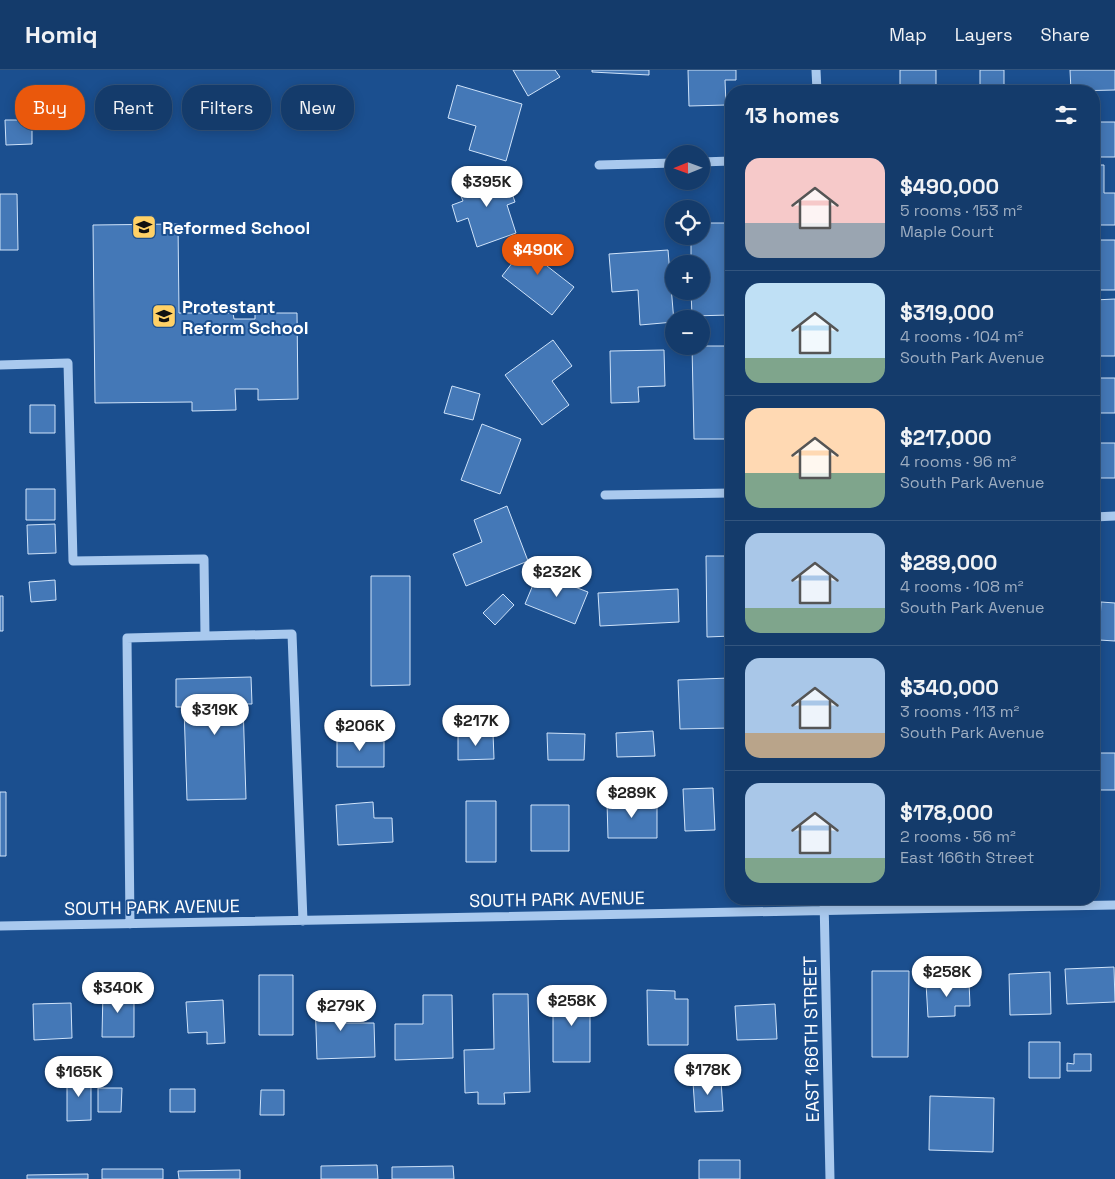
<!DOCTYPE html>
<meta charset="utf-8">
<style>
:root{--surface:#143b6b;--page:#1d4271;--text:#f1f3f6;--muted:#9dadc1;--line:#33557e;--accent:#ea580c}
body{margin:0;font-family:"Space Grotesk",sans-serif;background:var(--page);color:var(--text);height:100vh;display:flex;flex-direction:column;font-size:19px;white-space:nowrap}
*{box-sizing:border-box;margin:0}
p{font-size:16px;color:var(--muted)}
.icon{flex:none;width:28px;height:28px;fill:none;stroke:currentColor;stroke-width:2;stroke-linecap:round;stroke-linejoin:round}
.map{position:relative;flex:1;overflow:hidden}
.panel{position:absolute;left:725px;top:15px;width:375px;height:820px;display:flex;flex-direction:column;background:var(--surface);border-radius:20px;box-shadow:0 2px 12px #0003,0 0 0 1px var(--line)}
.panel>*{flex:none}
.guide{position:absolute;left:15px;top:15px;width:475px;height:45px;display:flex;gap:10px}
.needle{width:32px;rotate:269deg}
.buttons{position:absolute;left:665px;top:75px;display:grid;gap:10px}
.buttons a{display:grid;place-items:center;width:45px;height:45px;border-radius:50%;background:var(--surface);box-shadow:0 2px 12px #0003,0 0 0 1px var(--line);font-size:25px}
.price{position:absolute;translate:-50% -42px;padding:0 11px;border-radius:18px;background:#fff;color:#222;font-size:16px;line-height:32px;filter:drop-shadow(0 1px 2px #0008)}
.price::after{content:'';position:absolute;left:50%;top:30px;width:15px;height:11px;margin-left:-8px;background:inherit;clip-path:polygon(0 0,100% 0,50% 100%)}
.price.current{background:var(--accent);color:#fff}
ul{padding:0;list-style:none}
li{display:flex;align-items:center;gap:15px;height:125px;padding:0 20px}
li+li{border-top:1px solid var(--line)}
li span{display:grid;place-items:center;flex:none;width:140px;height:100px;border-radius:15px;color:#555}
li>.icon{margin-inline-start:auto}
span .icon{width:60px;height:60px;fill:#fffc;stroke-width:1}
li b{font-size:21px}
h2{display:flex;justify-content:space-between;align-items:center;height:60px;padding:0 20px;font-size:21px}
.tag{padding:0 18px;border-radius:20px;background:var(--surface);box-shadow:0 2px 12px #0003,0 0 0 1px var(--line);font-size:18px;line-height:45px}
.tag.current{background:var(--accent);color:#fff}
header{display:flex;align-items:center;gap:30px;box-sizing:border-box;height:70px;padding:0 25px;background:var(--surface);border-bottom:1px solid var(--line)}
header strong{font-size:24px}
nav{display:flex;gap:28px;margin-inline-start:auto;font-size:18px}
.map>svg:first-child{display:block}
.building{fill:#4478b7;stroke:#cfe3fa}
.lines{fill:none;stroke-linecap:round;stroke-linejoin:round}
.minor{stroke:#a9c9ee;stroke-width:9}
.labels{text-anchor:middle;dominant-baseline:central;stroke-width:4;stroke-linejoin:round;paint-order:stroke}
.poi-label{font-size:18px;font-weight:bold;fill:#fff;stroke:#1b4f8f;text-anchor:start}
.street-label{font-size:18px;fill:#fff;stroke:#1b4f8f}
</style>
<header>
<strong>Homiq</strong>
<nav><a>Map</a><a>Layers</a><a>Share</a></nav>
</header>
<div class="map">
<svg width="1115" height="1109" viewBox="0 0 1115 1109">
<rect width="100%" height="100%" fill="#1b4f8f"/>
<!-- building -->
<path class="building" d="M513 0H555L560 7 528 26Z
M592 0H649V5L592 2Z
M688 0H736V10H725L726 35 689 36Z
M900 0H936V15H900Z
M980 0H1004V21H980Z
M1070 0H1115V20L1071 21Z
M457 15 522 34 506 91 469 80 476 56 448 48Z
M5 50H32V74L6 75Z
M1094 52H1115V87H1094Z
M1094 95H1104V123H1115V155H1094Z
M504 100 515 132 507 135 516 163 477 177 468 148 457 152 452 135 463 131 457 116Z
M0 124H17L18 180H0Z
M701 153H731V186H728L729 245 692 246 691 221H701V194H691V166H701Z
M178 154 179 243H233L234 249H255V243H297L298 329 258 330V319H235L236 340 192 341V332L95 333 93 155Z
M534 165 557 183 547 196 574 217 552 245 502 206Z
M1094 170H1115V220H1094Z
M668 180 674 252 640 255 638 220 612 222 609 184Z
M1115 229V286H1095L1094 230Z
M553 270 572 296 552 311 569 335 542 355 505 305Z
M692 276H731V309H730L731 369H694Z
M664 280 665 316 638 317 639 332 611 333 610 281Z
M1094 308H1115V343H1094Z
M452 316 480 324 473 350 444 343Z
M30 335H55V363H30Z
M482 354 521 369 500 424 461 410Z
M1094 373H1115V408H1094Z
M26 419H55V450H26Z
M507 436 528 491 466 516 453 484 482 472 474 450Z
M55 454 56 483 28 484 27 455Z
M706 486H731V566L707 567Z
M538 503 588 522 575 554 525 534Z
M371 506H410V615L371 616Z
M55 510 56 530 31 532 29 512Z
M678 519 679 552 600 556 598 523Z
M503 524 514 535 495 555 483 543Z
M0 526H3V561H0Z
M1101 532 1115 533V571L1099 570Z
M251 607 252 634H243L246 729 187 730 184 637H176V609Z
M729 608 731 658 680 659 678 610Z
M653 661 655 686 617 687 616 663Z
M493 663 494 689 458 690V664Z
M547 663 585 664 584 690H548Z
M337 668H384V697H337Z
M1097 683H1115V720H1098Z
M713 718 715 760 685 761 683 719Z
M0 722H6V786H0Z
M466 731H496V792H466Z
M607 731H657V768H608Z
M373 732 374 748H392L393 772 338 775 336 735Z
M531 735H569V781H531Z
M1114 897 1115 932 1067 934 1065 899Z
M872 901H909L908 987H872Z
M1050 902 1051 944 1010 945 1009 904Z
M259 905H293V965H259Z
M969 911 970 936H955V946L928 947 926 913Z
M103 920H134V967H102Z
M647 920 675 921V929H688V975H648Z
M553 922H590V992H553Z
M493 924H528L530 1022 504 1023 505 1034H478V1022L465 1023 464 980 494 979Z
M423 925H452L453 988 395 990V954H423Z
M344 927 345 953H374L375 987 317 989 315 928Z
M223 930 225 973 207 974V962L188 963 186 932Z
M71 933 72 968 34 970 33 934Z
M775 934 777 969 737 970 735 936Z
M1029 972H1060V1008H1029Z
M1074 984H1091V1001H1067V993L1074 994Z
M67 1005H91V1050L67 1051Z
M721 1010 723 1041 695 1042 693 1012Z
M98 1018H122L121 1042H98Z
M170 1019H195V1042H170Z
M261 1020H284V1045H260Z
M930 1026 994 1028 993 1082 929 1080Z
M699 1090H740V1109H699Z
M377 1095 378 1109H321V1096Z
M453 1096 454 1109H392V1097Z
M102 1099H163V1109H102Z
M240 1100V1109H179L178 1101Z
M88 1104V1109H27V1105Z"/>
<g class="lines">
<!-- minor -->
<path class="minor" d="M816 0 817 21
M701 92 731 91
M599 95 674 93
M0 295 68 293 73 491 204 489 205 566
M605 425 731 423
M1094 447 1115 446
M824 829 830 1109
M130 854 127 568 292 564 303 851
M0 856 1115 835"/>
</g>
<!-- icons -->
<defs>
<symbol id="school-square" viewBox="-11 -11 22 22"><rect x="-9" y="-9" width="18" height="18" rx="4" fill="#ffd166" stroke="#1b4f8f"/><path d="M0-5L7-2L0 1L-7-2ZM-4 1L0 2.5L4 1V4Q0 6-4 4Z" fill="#111"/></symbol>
</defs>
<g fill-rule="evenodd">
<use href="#school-square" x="130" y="143" width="28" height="28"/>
<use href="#school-square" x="150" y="232" width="28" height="28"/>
</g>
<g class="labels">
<!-- poi labels -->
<g class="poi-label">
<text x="162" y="157">Reformed School</text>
<text x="182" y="236">Protestant<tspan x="182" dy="21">Reform School</tspan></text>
</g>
<!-- street labels -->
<g class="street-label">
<text transform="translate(557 829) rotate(-1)">SOUTH PARK AVENUE</text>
<text transform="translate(152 837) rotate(-1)">SOUTH PARK AVENUE</text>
<text transform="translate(811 969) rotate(-91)">EAST 166TH STREET</text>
</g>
</g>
</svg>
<div class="buttons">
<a><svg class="needle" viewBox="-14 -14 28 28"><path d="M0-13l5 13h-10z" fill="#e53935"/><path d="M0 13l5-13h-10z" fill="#9dadc1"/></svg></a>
<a><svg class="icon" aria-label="locate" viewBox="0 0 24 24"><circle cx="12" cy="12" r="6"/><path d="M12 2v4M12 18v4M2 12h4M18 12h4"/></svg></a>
<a>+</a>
<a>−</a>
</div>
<b class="price" style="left:487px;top:138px">$395K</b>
<b class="price current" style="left:538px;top:206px">$490K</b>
<b class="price" style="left:557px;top:528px">$232K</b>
<b class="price" style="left:215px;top:666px">$319K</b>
<b class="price" style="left:476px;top:677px">$217K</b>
<b class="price" style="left:360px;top:682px">$206K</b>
<b class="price" style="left:632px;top:749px">$289K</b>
<b class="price" style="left:947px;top:928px">$258K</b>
<b class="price" style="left:118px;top:944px">$340K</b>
<b class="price" style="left:572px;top:957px">$258K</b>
<b class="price" style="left:341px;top:962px">$279K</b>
<b class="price" style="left:708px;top:1026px">$178K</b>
<b class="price" style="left:79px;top:1028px">$165K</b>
<div class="guide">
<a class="tag current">Buy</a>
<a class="tag">Rent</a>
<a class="tag">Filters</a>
<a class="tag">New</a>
</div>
<section class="panel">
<h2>13 homes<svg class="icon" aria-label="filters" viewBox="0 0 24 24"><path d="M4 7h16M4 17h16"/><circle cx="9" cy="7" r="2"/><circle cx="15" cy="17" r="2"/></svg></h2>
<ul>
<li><span style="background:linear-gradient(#f6c9c9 65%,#9aa5b1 0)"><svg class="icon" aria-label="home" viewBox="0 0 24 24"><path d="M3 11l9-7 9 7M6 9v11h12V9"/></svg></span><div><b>$490,000</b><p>5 rooms · 153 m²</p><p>Maple Court</p></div></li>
<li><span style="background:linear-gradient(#bfe0f5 75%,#7fa58c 0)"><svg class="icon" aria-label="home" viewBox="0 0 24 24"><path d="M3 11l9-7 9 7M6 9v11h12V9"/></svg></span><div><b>$319,000</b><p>4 rooms · 104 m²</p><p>South Park Avenue</p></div></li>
<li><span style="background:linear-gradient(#ffd9b3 65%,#7fa58c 0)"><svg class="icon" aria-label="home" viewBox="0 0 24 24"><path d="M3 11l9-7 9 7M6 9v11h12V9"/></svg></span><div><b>$217,000</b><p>4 rooms · 96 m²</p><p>South Park Avenue</p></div></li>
<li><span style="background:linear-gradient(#a9c7e8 75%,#7fa58c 0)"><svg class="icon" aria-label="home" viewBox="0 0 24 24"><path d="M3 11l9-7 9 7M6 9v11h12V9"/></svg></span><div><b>$289,000</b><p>4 rooms · 108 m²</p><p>South Park Avenue</p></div></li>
<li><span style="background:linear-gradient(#a9c7e8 75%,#b9a48a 0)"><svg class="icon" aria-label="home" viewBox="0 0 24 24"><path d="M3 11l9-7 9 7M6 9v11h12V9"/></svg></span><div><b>$340,000</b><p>3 rooms · 113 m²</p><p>South Park Avenue</p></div></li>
<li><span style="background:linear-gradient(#a9c7e8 75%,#7fa58c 0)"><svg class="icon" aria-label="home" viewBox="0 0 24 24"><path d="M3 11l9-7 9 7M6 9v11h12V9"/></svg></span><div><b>$178,000</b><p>2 rooms · 56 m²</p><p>East 166th Street</p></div></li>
</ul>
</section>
</div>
